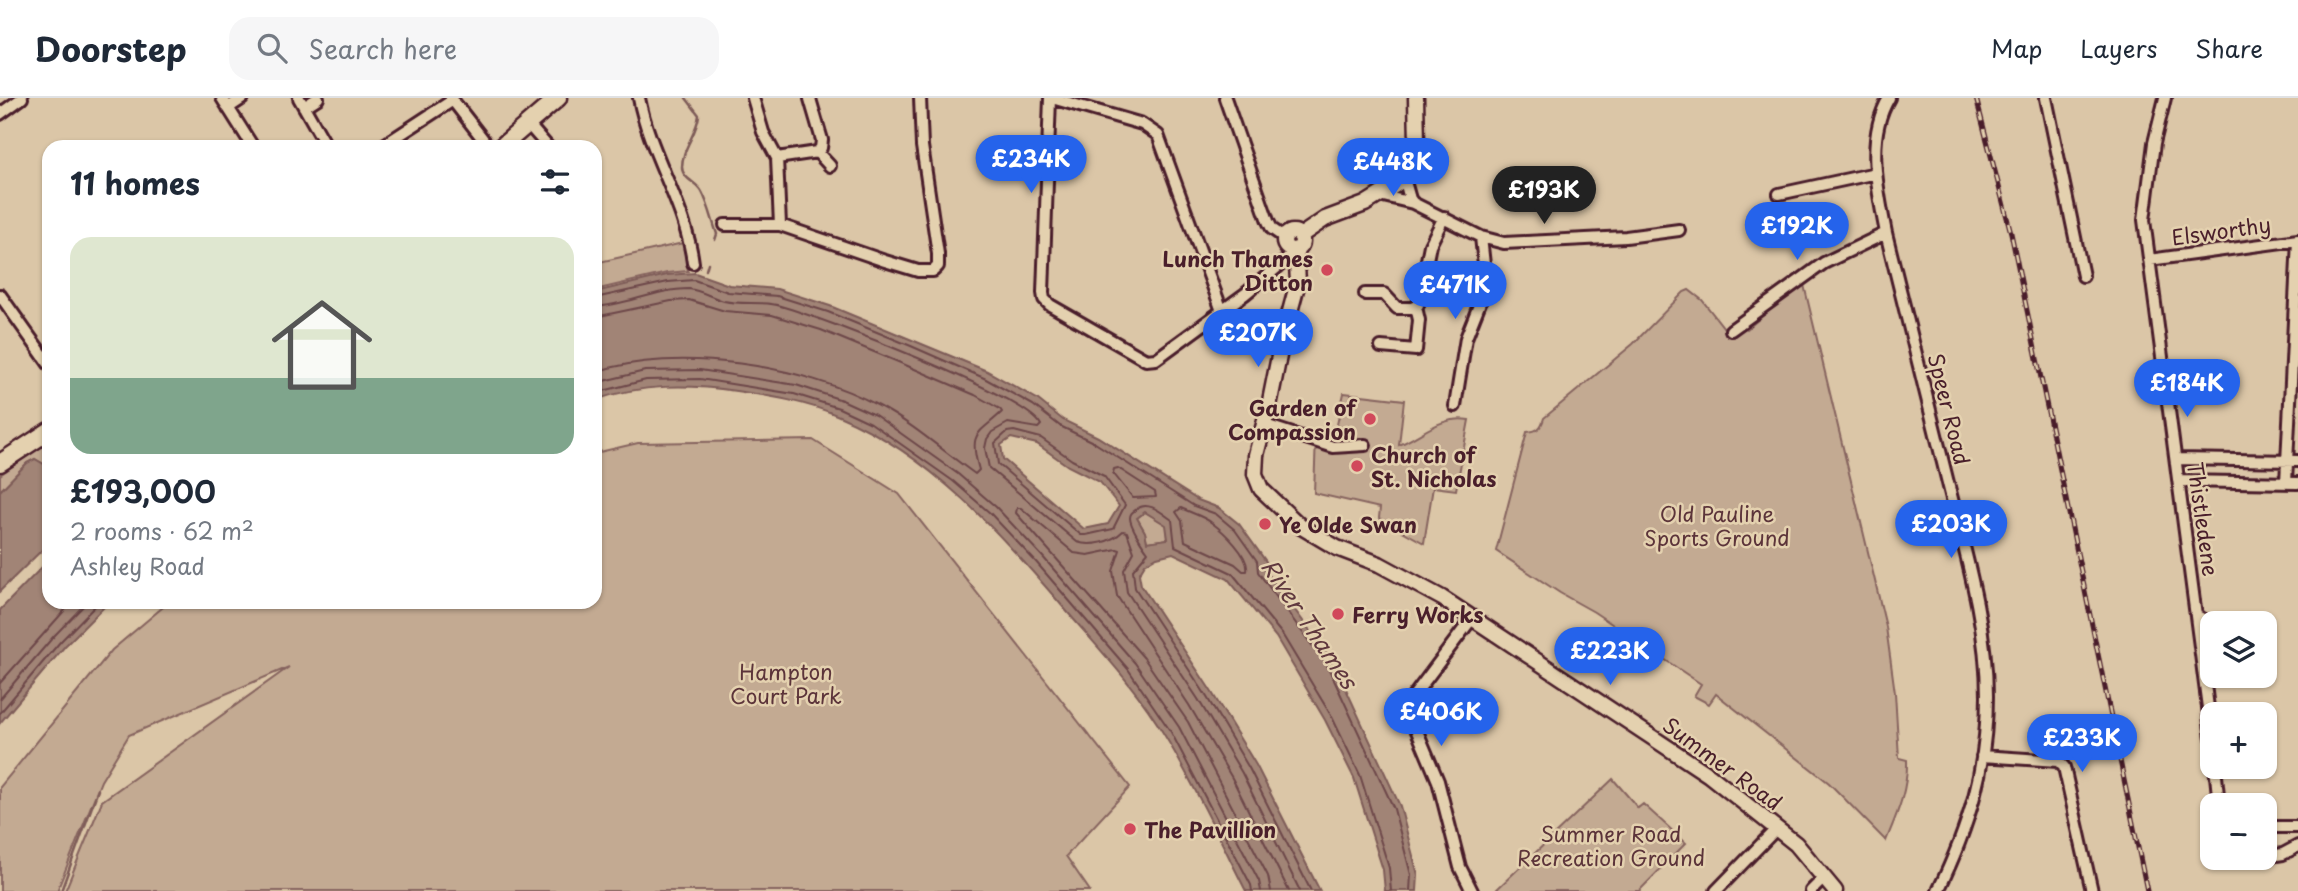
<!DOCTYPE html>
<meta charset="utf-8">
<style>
:root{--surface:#fff;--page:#f6f6f7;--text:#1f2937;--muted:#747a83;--line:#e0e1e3;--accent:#2563eb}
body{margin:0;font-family:"Playpen Sans",sans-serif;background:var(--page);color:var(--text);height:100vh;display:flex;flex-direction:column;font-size:26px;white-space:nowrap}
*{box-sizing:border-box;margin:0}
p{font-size:23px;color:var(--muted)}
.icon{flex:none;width:38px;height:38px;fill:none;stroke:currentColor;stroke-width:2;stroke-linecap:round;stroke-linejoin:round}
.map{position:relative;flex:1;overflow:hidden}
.details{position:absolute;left:42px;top:42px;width:560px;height:469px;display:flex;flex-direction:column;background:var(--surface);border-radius:21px;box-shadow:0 2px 5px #0004}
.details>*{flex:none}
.tools{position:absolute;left:2200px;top:513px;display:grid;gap:14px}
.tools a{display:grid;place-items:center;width:77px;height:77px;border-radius:14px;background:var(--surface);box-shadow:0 2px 5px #0004;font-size:35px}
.price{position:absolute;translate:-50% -60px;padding:0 16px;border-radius:24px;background:var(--accent);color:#fff;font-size:23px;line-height:46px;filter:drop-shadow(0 2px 4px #0008)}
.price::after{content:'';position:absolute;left:50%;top:42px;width:21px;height:16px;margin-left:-10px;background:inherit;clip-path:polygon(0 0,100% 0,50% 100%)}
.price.on{background:#222;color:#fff}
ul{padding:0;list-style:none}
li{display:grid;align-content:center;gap:14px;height:371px;padding:0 28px}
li+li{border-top:2px solid var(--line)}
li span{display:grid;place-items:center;height:217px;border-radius:21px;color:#555}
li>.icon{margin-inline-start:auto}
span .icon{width:126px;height:126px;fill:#fffc;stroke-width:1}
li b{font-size:30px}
h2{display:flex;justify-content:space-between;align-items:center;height:84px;padding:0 28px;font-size:30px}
header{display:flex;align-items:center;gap:42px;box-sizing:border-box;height:98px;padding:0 35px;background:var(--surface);border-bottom:2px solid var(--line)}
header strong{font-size:33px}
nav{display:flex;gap:38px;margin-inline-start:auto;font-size:24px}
.search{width:490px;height:63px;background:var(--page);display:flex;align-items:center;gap:18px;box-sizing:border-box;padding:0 24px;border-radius:21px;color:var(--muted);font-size:26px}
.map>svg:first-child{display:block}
.green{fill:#c3aa92;stroke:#86645e;stroke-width:2}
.water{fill:#a18476;stroke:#7e5c58;stroke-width:2;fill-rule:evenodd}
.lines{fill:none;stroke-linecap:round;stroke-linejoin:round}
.shore{stroke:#6d4749;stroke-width:2}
.stream{stroke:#7e5c58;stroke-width:2.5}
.street-casing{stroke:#4a1f2b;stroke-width:16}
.secondary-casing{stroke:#4a1f2b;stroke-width:19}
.primary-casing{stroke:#4a1f2b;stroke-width:21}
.street{stroke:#e4d1af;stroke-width:10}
.secondary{stroke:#e4d1af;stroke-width:14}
.primary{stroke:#e4d1af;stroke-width:16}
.rail-casing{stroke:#4a1f2b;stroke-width:5}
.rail{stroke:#e4d1af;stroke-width:2.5;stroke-dasharray:8;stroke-linecap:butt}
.poi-dot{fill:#d1495b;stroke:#e4d1af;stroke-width:2.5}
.labels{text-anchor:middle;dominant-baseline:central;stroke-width:5;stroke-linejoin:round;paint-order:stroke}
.street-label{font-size:21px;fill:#4a1f2b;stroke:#e4d1af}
.poi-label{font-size:21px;font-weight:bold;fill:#4a1f2b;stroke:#e4d1af;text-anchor:start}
.park-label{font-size:21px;fill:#5c343a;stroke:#e4d1af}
.water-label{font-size:23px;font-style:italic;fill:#60383e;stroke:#e4d1af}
</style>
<header>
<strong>Doorstep</strong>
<div class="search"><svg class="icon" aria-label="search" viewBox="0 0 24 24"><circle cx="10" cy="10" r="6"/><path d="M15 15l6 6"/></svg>Search here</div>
<nav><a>Map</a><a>Layers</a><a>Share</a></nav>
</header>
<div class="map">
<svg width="2298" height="793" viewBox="0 0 2298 793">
<rect width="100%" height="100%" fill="#dbc6a7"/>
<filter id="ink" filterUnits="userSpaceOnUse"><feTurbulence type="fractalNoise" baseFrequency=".0143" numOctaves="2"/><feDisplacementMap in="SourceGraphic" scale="14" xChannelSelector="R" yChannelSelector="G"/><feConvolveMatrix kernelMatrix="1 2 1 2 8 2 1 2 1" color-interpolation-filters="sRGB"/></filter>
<g filter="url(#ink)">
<!-- green -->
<path class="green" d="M683 145 688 173 667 175 595 192V165Z
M1804 187 1886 529 1895 595 1899 660 1907 662C1908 692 1897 716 1886 743L1829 685 1716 596 1709 606 1694 598 1701 586 1594 514 1560 495 1496 453 1527 334C1537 333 1541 331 1544 320L1633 246 1684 194 1689 192 1702 202 1724 230 1734 222 1747 231 1771 211Z
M1344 295 1404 302 1399 347C1423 337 1441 317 1469 322L1456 392 1433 389 1424 445 1379 420 1380 410 1314 395 1316 338 1334 340Z
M813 342 899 396 1130 689 1066 758 1090 793H65L102 703 289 569 129 637 101 683 57 793H0V689L112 552 169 504H595V355L638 345Z
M42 347 49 355V369L35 361 27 365 0 393V377Z
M1145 414 1167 427 1168 441 1147 444 1145 434 1137 420Z
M1613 681 1638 710 1643 706 1686 745 1639 793H1495Z"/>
<!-- water -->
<path class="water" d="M695 175 729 187 777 191 830 208 987 273 1037 301 1063 322 1098 339 1198 402 1219 410 1239 426 1267 465 1263 469 1334 565 1400 708 1418 777 1417 793H1385L1383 772 1354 680 1325 622 1276 539 1228 481 1173 455 1157 459 1145 466 1139 476 1141 487 1211 593 1256 667 1320 793H1246C1220 742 1195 687 1165 638 1137 590 1099 551 1063 509 1000 435 931 357 839 318 807 304 771 298 736 293 688 286 642 286 595 302V194L667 177ZM1011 340 1037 346 1068 368 1100 384 1119 408 1108 426 1084 431 1003 361 1001 347ZM1145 414 1166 427 1168 441 1147 444 1145 434 1137 420Z
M35 361 49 369V445L0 493V393L27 365Z
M49 462V504H109L65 548 0 625V512Z"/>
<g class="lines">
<!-- shore -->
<path class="shore" d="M595 200 668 184 694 182 728 194 777 198 828 214 911 248 984 280 1033 307 1060 328 1095 345 1194 408 1216 416 1235 432 1257 463 1258 474 1328 569 1394 711 1411 777 1410 793
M595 209C627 207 657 191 689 191 700 192 713 200 724 203 741 207 760 203 777 207 816 217 1028 299 1041 327L1038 330 1008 325 992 334 987 341 985 350 989 370 1077 444C1091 449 1112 444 1123 433L1127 434 1134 454 1124 472 1127 494 1198 601 1242 675 1300 793
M595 219 671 203 689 202 725 213 772 217 821 232 903 266 975 297 1000 311 1002 314C978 337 968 333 979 372L975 376C943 353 913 326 879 308 804 267 677 247 595 274
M595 285 645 273 700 272 796 287 842 302 875 317 958 376 996 409 1042 458 1135 565 1179 629 1259 783 1261 793
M595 295 646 282 700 281 794 296 839 310 871 325 953 383 990 415 1036 464 1128 571 1171 634 1251 787 1252 793
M1014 333 1041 340 1072 362 1104 378 1125 407 1113 431 1086 437H1081L998 366 995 345 1007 334Z
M1118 370 1155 394 1156 399 1133 400 1113 375 1114 371Z
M1181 410C1191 415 1203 418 1212 425 1223 433 1250 458 1247 473H1243L1235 466 1185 443 1182 423 1176 414Z
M0 585 72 504
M0 601 54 538 87 504
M0 615 60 544 99 504
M1271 793 1268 778 1188 624 1144 560 1016 415 1017 410H1021L1074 455 1088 457 1117 451 1120 452 1113 473 1117 498 1189 607 1232 680 1289 793
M1311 793 1249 670 1205 596 1135 490 1133 472 1148 454C1144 449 1130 428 1130 420 1130 415 1133 414 1137 411 1148 402 1162 415 1172 422L1175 448 1232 475 1282 536 1332 619 1360 677 1389 770 1391 793"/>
<!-- stream -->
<path class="stream" d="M686 0 699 17C697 36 682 50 682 69 682 81 697 84 702 94 709 107 712 122 717 136L715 142
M706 172 708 165
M61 793 98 692"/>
<defs>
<path id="street" d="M222 0 253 49
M299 0 327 49
M451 0 489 49
M639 0C650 57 686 108 693 165
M753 0 763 34 777 60 780 127
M1050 0 1043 195 1044 201 1050 207 1146 262 1156 261 1245 196 1291 158 1292 152
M1052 0 1142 26 1158 37 1222 213
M1225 0 1268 123 1272 131 1285 140
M1889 0C1865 40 1878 93 1886 135 1907 220 1928 304 1949 389 1966 457 1987 528 1987 598 1987 670 1969 729 1938 793
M2046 0 2083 178
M2165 0 2154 45 2144 122 2212 640
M304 9 318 0
M228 10 243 0
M0 16 22 0
M528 26 548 49
M381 49 453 2
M817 54 830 68
M777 60 817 54 821 50 822 42 810 1
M1404 80 1410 101 1413 105
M1779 96 1876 75
M1379 97 1413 105 1481 139 1504 145 1626 139 1679 132
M725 127H780L885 163 918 173H933L938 168V156L922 48 920 0
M2149 162 2298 142
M1365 196H1384L1397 210H1412L1418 207 1430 147 1444 119
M0 197 49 266
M1731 232 1824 165 1886 135
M1381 249 1416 252 1419 222 1416 209
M1455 308 1466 240 1483 197 1485 176 1481 139
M1265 327 1333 349 1365 347
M2176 361 2298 363
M2179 383 2298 385
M2286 385 2298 142
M2197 518 2212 526
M1982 658 2058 663 2064 669 2092 793
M2215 668 2219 707
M2264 729H2298
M2264 759 2283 756 2298 748
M1472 793 1460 769 1438 683 1409 614V604L1473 519
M1716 793 1777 730
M1811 793 1824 780"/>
<path id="secondary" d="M1284 143a9 9 0 1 1 18 0a9 9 0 1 1-18 0Z
M1300 138 1325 121 1365 106 1394 88 1404 80 1413 62 1417 45 1416 0
M1296 151 1298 184 1282 243 1270 303 1256 357 1255 376 1261 391 1300 428 1337 450 1379 466 1442 500 1709 677 1796 746 1835 793"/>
<path id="primary" d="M501 49 558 0
M0 365 49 333"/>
</defs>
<!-- street casing -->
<use href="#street" class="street-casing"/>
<!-- secondary casing -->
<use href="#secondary" class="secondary-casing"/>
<!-- primary casing -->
<use href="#primary" class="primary-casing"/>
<!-- street -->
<use href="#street" class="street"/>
<!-- secondary -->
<use href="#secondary" class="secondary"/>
<!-- primary -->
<use href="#primary" class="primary"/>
<defs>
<path id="rail" d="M1976 0 2011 135 2147 793"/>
</defs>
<!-- rail casing -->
<use href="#rail" class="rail-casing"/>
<!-- rail -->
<use href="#rail" class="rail"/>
</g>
</g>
<!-- markers -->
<g class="poi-dot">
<circle cx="1327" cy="172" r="7"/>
<circle cx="1370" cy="321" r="7"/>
<circle cx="1357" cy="368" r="7"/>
<circle cx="1265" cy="426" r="7"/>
<circle cx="1338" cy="516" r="7"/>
<circle cx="1130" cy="731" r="7"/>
</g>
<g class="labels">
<!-- street labels -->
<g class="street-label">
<text transform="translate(2221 132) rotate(-8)">Elsworthy</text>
<text transform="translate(1950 311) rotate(76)">Speer Road</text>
<text transform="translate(2204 421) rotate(82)">Thistledene</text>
<text transform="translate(1723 665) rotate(36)">Summer Road</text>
</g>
<!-- poi labels -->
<g class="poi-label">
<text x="1313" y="160" text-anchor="end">Lunch Thames<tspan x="1313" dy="24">Ditton</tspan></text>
<text x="1356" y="309" text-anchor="end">Garden of<tspan x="1356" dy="24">Compassion</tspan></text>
<text x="1371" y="356">Church of<tspan x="1371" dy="24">St. Nicholas</tspan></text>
<text x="1279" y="426">Ye Olde Swan</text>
<text x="1352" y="516">Ferry Works</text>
<text x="1144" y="731">The Pavillion</text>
</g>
<!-- park labels -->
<g class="park-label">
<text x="1717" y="415">Old Pauline<tspan x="1717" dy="24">Sports Ground</tspan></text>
<text x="786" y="573">Hampton<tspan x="786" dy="24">Court Park</tspan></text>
<text x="1611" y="735">Summer Road<tspan x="1611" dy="24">Recreation Ground</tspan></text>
</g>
<!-- water labels -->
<g class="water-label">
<text transform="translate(1310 525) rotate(56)">River Thames</text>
</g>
</g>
</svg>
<div class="tools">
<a><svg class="icon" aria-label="layers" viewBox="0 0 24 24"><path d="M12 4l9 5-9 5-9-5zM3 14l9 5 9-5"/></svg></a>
<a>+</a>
<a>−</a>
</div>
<b class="price" style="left:1031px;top:97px">£234K</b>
<b class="price" style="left:1393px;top:100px">£448K</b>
<b class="price on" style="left:1544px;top:128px">£193K</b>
<b class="price" style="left:1797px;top:164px">£192K</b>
<b class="price" style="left:1455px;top:223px">£471K</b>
<b class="price" style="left:1258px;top:271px">£207K</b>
<b class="price" style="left:2187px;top:321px">£184K</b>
<b class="price" style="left:1951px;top:462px">£203K</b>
<b class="price" style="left:1610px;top:589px">£223K</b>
<b class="price" style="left:1441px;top:650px">£406K</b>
<b class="price" style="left:2082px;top:676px">£233K</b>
<section class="details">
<h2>11 homes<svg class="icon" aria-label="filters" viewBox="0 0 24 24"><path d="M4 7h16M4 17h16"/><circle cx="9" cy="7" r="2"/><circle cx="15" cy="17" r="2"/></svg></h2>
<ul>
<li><span style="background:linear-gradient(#dfe7d0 65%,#7fa58c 0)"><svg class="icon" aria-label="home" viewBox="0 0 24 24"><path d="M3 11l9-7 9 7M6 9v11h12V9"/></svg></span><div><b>£193,000</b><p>2 rooms · 62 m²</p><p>Ashley Road</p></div></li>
</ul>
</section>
</div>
